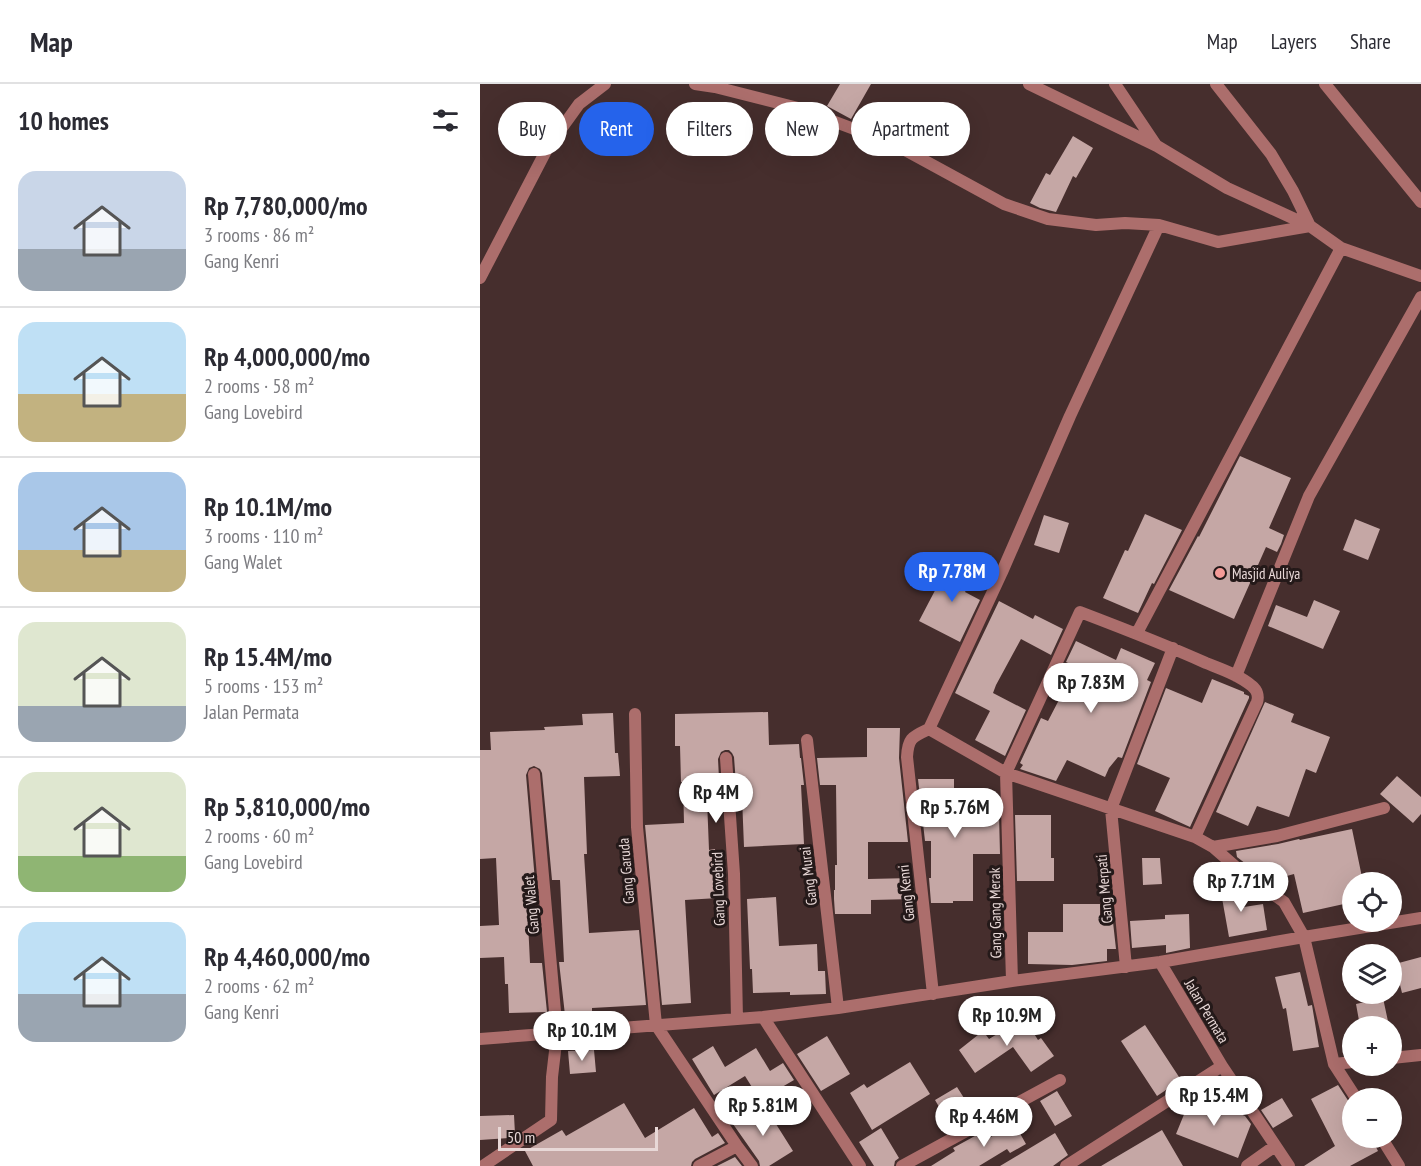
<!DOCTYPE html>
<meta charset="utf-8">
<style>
:root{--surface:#fff;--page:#f7f7f7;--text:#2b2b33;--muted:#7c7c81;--line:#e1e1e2;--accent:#2563eb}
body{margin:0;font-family:"PT Sans Narrow",sans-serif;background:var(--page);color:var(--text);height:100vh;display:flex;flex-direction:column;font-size:22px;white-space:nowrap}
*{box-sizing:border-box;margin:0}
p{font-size:20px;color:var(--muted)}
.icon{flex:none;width:33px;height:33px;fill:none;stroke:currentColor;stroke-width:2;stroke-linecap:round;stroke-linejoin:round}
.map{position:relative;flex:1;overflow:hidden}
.side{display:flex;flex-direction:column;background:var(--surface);width:480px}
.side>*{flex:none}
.guide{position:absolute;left:18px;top:18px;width:570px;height:54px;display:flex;gap:12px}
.buttons{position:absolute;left:862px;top:788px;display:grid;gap:12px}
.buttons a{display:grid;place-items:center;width:60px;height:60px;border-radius:50%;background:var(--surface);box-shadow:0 6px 24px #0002;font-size:30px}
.scale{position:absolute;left:18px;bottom:15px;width:160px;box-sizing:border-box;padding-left:6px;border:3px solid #e8d8d7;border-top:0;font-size:16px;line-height:21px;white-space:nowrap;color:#e8d8d7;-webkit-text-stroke:4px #241919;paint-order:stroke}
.price{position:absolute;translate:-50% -51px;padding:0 14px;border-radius:21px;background:#fff;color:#222;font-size:20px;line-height:39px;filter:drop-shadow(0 2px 3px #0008)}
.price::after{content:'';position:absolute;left:50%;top:36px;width:18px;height:14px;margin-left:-9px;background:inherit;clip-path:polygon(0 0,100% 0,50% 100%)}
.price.selected{background:var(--accent);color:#fff}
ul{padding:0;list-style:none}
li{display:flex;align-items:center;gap:18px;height:150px;padding:0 18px}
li+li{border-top:2px solid var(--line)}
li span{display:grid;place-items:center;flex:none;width:168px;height:120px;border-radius:18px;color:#555}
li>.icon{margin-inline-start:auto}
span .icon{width:72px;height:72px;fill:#fffc;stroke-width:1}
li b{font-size:26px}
h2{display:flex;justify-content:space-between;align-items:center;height:72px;padding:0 18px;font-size:26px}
.chip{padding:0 21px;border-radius:27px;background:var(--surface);box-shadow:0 6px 24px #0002;font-size:21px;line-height:54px}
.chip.selected{background:var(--accent);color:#fff}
header{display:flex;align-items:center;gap:36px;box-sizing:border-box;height:84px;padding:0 30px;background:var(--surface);border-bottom:2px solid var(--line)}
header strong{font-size:28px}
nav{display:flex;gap:33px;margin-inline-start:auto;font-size:21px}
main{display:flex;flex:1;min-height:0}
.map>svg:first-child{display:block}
.building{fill:#c5a7a5}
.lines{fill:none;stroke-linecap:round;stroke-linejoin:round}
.minor{stroke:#ac6e6c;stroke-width:12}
.poi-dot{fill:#f59b98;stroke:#241919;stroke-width:2}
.labels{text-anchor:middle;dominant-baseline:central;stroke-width:6;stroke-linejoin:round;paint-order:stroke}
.poi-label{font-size:15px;fill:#e8d8d7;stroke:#241919;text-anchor:start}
.street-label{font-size:15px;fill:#e8d8d7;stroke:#241919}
</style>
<header>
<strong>Map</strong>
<nav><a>Map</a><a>Layers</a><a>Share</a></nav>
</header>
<main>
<section class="side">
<h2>10 homes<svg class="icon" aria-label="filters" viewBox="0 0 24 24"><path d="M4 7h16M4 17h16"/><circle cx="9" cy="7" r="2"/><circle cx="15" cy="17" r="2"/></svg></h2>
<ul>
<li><span style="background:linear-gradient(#c9d6e8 65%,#9aa5b1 0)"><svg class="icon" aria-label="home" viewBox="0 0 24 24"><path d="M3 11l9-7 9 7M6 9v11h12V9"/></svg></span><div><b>Rp 7,780,000/mo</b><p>3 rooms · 86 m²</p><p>Gang Kenri</p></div></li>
<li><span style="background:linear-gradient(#bfe0f5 60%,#c2b280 0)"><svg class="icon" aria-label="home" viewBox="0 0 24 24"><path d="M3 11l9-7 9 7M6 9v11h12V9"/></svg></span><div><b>Rp 4,000,000/mo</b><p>2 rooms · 58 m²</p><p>Gang Lovebird</p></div></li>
<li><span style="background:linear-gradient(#a9c7e8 65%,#c2b280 0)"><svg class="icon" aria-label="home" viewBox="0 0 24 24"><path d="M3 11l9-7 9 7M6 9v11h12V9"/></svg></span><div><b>Rp 10.1M/mo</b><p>3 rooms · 110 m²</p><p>Gang Walet</p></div></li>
<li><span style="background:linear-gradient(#dfe7d0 70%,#9aa5b1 0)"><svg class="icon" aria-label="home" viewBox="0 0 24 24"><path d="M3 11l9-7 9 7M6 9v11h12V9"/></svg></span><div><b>Rp 15.4M/mo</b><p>5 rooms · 153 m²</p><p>Jalan Permata</p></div></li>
<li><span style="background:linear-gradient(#dfe7d0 70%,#8fb573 0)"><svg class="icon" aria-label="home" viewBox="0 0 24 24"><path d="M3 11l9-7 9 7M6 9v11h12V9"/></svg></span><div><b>Rp 5,810,000/mo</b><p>2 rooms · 60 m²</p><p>Gang Lovebird</p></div></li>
<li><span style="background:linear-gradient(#bfe0f5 60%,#9aa5b1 0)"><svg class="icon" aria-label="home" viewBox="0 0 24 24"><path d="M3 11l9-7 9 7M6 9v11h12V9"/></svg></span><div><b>Rp 4,460,000/mo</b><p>2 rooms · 62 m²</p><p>Gang Kenri</p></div></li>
</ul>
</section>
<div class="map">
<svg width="941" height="1082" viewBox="0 0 941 1082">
<rect width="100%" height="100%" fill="#462e2d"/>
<!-- building -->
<path class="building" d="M360 0H391L371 35 347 22Z
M593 52 613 64 596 94 593 92 576 128 560 124 550 119 566 89 570 91Z
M760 372 811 394 789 444 804 451 801 460 797 468 786 463 754 535 689 506 718 452 719 453Z
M665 430 702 446 674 500 672 499 658 529 623 514 645 466 648 467Z
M564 431 589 439 579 469 554 461Z
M875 435 900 445 888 476 863 466Z
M473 476 496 487 485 508 500 516 480 558 439 537 461 495 462 496Z
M834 516 860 527 843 565 788 542 796 521 827 533Z
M519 517 553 535 555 531 583 545 571 571 541 555 516 601 513 609 546 626 525 672 495 656 510 627 475 609Z
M596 557 636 576 641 564 675 579 667 596 671 598 642 674 638 673 629 684 625 693 587 676 576 697 540 685 543 681 540 679 561 634 568 637 595 585 593 584 594 582 586 578Z
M732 595 764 608V610L769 612V614L710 743 675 727 690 694 657 680 686 604 722 619Z
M785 618 814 630 811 638 850 653 836 689 826 685 809 733 777 722 768 742 736 728Z
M288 628 289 661 319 660 320 674H321L324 701H321L324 760 264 763 262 713 257 714 254 673 252 669 249 666H245L241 668 238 675 240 714 227 715 229 766 235 765 238 814 205 816 211 919 182 921 165 741 204 739 203 698H201L200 662H195V630Z
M133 629 135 669H138L140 692 104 693 107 770H104L109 849 159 846 166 921 112 924V930L85 931 79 878H84L80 796H72L62 689 60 685 54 682 49 684 46 691 55 797H46L50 879H62L67 928 29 929 28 900H25L24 873 0 874V842L19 841 16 774 0 775V666H11L10 648 65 646 64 643 103 641 102 630Z
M387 644H420L419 674 428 758H388V795L432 794 434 815 391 816V830H355L354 815V806H355V781H357L356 701H340L337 674 387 673Z
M917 692 941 713V730L933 739 900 710Z
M438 695H474V721H512V731H519L520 770H493V817H473V819H451L449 794H451V757H445Z
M535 731H571V774H574V797H537Z
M872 745 883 798H873V818L823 829 814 790 792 796 789 783 775 787 757 773 756 767 798 760 819 755 820 756Z
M662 774H680L682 800 663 801Z
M760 800 764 823 783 820 787 846 749 853 740 803Z
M296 813 299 862 337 860 338 887H345L346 910 310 911V908L273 909 272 885H270L267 815Z
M583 820H620V840L633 838 636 865H627V877L592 881 548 880V848H583Z
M709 830 710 864 686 869V861L652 864 650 837 685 835V831Z
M941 873V904L922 909 915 880Z
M820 888 828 922 832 921 839 963 813 967 806 924 803 925 795 893Z
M903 914 909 942H880L876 920Z
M544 934 558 956 561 954 574 972 551 988 533 963 495 989 479 966 503 947 509 955Z
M665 941 701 996 677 1012 641 957Z
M347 952 370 990 341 1007 317 970Z
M233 962 245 983 276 964 290 987 303 979 314 996 280 1016 265 992 234 1011 212 975Z
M114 966 116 988 90 990 88 967Z
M430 978 450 1010 392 1046 370 1009 384 1000 387 1004Z
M858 1001 869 1018 873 1022V1053H891L898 1067 870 1082H824L855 1062 831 1015Z
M477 1003 496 1033 472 1045 455 1016Z
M577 1007 592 1032 575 1042 560 1017Z
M712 1011 765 1032 771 1040 758 1074 696 1050Z
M802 1014 813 1032 793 1044 781 1026Z
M144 1019 165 1054 214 1024 232 1053 238 1049 245 1059 215 1075 212 1078 211 1082H53L45 1067 82 1046 86 1052Z
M284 1021 313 1067 289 1082H280L279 1077 253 1040Z
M34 1031 35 1050 29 1054 0 1056V1032Z
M534 1039 546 1060 530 1069 527 1065 499 1082H451L475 1067 473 1064 504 1047 509 1054Z
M401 1044 419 1074 415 1077 414 1082H394L379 1058Z
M682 1046 703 1082H621Z
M575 1049 588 1071 573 1082H520Z
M255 1073 262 1082H237Z"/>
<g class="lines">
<!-- minor -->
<path class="minor" d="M215 0 235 3 318 24 414 60 524 120 568 135 616 141 645 139 679 141 738 158 830 142 813 107 791 70 736 0
M549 0 677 62 747 104 830 142 861 164 941 192
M635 0 676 61
M845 0 941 118
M0 194 68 63 99 20 125 0
M657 549 861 164
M756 592 829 412 941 213
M155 630 157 743 176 941 257 1062 272 1082
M449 645 526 689 715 753 733 763 757 784 804 818 824 853 854 980 876 1014
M449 645 522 488 590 332 679 141
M449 645C432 653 428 654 427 673L453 910
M327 656 358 924
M246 674 254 790 257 935
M733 763 797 752 904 724
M680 878 742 982 809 1082
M646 883 631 725 693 564
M532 897 526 689 600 528C642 544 684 560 726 579 741 585 759 591 772 602 777 606 779 612 777 618L715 753
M283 933 380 1082
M0 955 283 933 358 924 532 897 680 878 824 853 941 834
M912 974 941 971
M854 980 873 978
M901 1053 919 1082
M3 1082 71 1036 72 993 77 950 54 690
M219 1082 257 1062
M422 1082 580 996
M586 1082 742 982
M767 1082 795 1062"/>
</g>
<!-- markers -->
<circle class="poi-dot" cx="740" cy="489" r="6"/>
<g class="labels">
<!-- poi labels -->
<g class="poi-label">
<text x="752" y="489">Masjid Auliya</text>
</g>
<!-- street labels -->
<g class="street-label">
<text transform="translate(146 787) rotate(-95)">Gang Garuda</text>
<text transform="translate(328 792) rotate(-97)">Gang Murai</text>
<text transform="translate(238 805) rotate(-92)">Gang Lovebird</text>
<text transform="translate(624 805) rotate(-95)">Gang Merpati</text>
<text transform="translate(426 809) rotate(-96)">Gang Kenri</text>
<text transform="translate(51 821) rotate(-95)">Gang Walet</text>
<text transform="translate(515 829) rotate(-91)">Gang Gang Merak</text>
<text transform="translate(727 927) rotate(59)">Jalan Permata</text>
</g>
</g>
</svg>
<div class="buttons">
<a><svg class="icon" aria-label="locate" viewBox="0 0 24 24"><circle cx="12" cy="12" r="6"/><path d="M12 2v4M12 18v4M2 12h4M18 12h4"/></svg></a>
<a><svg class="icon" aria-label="layers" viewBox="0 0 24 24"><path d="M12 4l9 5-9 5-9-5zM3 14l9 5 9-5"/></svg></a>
<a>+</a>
<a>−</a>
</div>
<div class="scale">50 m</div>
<b class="price selected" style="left:472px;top:519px">Rp 7.78M</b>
<b class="price" style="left:611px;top:630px">Rp 7.83M</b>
<b class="price" style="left:236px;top:740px">Rp 4M</b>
<b class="price" style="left:475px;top:755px">Rp 5.76M</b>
<b class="price" style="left:761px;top:829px">Rp 7.71M</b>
<b class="price" style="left:527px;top:963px">Rp 10.9M</b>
<b class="price" style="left:102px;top:978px">Rp 10.1M</b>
<b class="price" style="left:734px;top:1043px">Rp 15.4M</b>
<b class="price" style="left:283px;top:1053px">Rp 5.81M</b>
<b class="price" style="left:504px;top:1064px">Rp 4.46M</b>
<div class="guide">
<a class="chip">Buy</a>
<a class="chip selected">Rent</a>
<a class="chip">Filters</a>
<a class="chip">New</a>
<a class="chip">Apartment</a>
</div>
</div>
</main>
